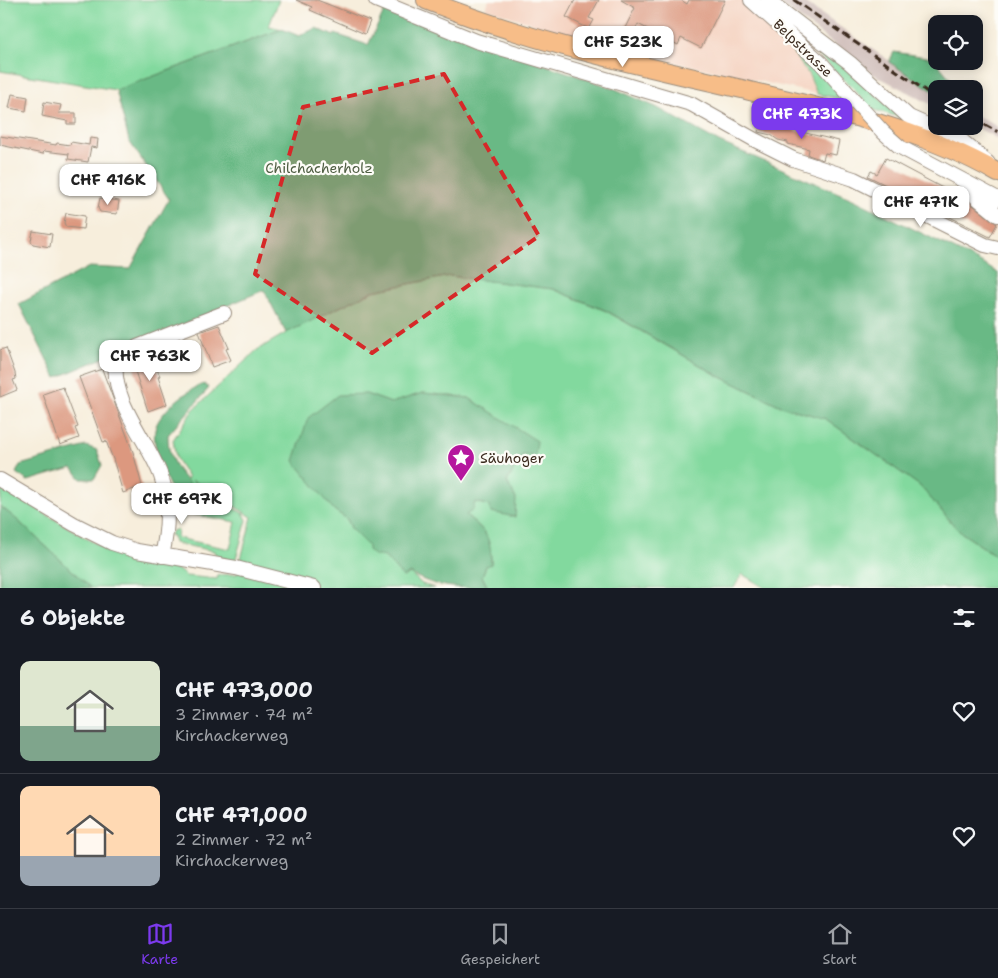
<!DOCTYPE html>
<html lang="de">
<meta charset="utf-8">
<style>
:root{--surface:#171b24;--page:#20242c;--text:#f1f3f6;--muted:#9ea1a6;--line:#363941;--accent:#7c3aed}
body{margin:0;font-family:"Shantell Sans",sans-serif;background:var(--page);color:var(--text);height:100vh;display:flex;flex-direction:column;font-size:19px;white-space:nowrap}
*{box-sizing:border-box;margin:0}
p{font-size:16px;color:var(--muted)}
.icon{flex:none;width:28px;height:28px;fill:none;stroke:currentColor;stroke-width:2;stroke-linecap:round;stroke-linejoin:round}
.map{position:relative;height:588px;overflow:hidden}
.side{display:flex;flex-direction:column;background:var(--surface);flex:1}
.side>*{flex:none}
.controls{position:absolute;left:928px;top:15px;display:grid;gap:10px}
.controls a{display:grid;place-items:center;width:55px;height:55px;border-radius:10px;background:var(--surface);box-shadow:0 2px 12px #0003;font-size:25px}
.price{position:absolute;translate:-50% -42px;padding:0 11px;border-radius:10px;background:#fff;color:#222;font-size:16px;line-height:32px;filter:drop-shadow(0 1px 2px #0008)}
.price::after{content:'';position:absolute;left:50%;top:30px;width:15px;height:11px;margin-left:-8px;background:inherit;clip-path:polygon(0 0,100% 0,50% 100%)}
.price.selected{background:var(--accent);color:#fff}
ul{padding:0;list-style:none}
li{display:flex;align-items:center;gap:15px;height:125px;padding:0 20px}
li+li{border-top:1px solid var(--line)}
li span{display:grid;place-items:center;flex:none;width:140px;height:100px;border-radius:10px;color:#555}
li>.icon{margin-inline-start:auto}
span .icon{width:60px;height:60px;fill:#fffc;stroke-width:1}
li b{font-size:21px}
h2{display:flex;justify-content:space-between;align-items:center;height:60px;padding:0 20px;font-size:21px}
.tabs{display:flex;justify-content:space-around;align-items:center;height:70px;border-top:1px solid var(--line);background:var(--surface);font-size:14px;color:var(--muted)}
.tabs a{display:grid;justify-items:center;gap:2px}
.tabs .selected{color:var(--accent)}
.map>svg:first-child{display:block}
.built{fill:#f5d3c1}
.industrial{fill:#d1c0bc}
.green{fill:#82d99e;stroke:#5e825e}
.forest{fill:#69b985;stroke:#527252}
.building{fill:#dc987f}
.lines{fill:none;stroke-linecap:round;stroke-linejoin:round}
.minor-casing{stroke:#998c7d;stroke-width:16}
.major-casing{stroke:#998c7d;stroke-width:20}
.minor{stroke:#fff;stroke-width:14}
.major{stroke:#f7bd88;stroke-width:18}
.rail{stroke:#3b2a1e;stroke-width:3;stroke-dasharray:8 4;stroke-linecap:butt}
.minor-bridge-casing{stroke:#998c7d;stroke-width:16;stroke-linecap:butt}
.minor-bridge{stroke:#fff;stroke-width:14}
.marked{fill:#d62828;fill-opacity:0.2;stroke:#d62828;stroke-width:4;stroke-dasharray:10 6;stroke-linejoin:round}
.labels{text-anchor:middle;dominant-baseline:central;stroke-width:4.5;stroke-linejoin:round;paint-order:stroke}
.street-label{font-size:14px;fill:#3b2a1e;stroke:#fdfcf7}
.park-label{font-size:14px;fill:#505f44;stroke:#fdfcf7}
.poi-label{font-size:14px;fill:#3b2a1e;stroke:#fdfcf7;text-anchor:start}
</style>
<div class="map">
<svg width="998" height="588" viewBox="0 0 998 588">
<rect width="100%" height="100%" fill="#fdfcf7"/>
<filter id="ink" filterUnits="userSpaceOnUse"><feTurbulence type="fractalNoise" baseFrequency=".02" numOctaves="2"/><feDisplacementMap in="SourceGraphic" scale="10" xChannelSelector="R" yChannelSelector="G"/><feConvolveMatrix kernelMatrix="1 2 1 2 8 2 1 2 1" color-interpolation-filters="sRGB"/></filter>
<filter id="wash" filterUnits="userSpaceOnUse"><feTurbulence type="fractalNoise" baseFrequency=".0096" numOctaves="4" result="noise"/><feDisplacementMap in="SourceGraphic" scale="20" xChannelSelector="R" yChannelSelector="G"/><feGaussianBlur stdDeviation="1.12" result="paint"/><feColorMatrix in="noise" values="0 0 0 0 0 0 0 0 0 0 0 0 0 0 0 0 0 1.4 0 .05"/><feComposite in="paint" operator="in"/></filter>
<g filter="url(#wash)">
<rect width="100%" height="100%" fill="#f7eedc"/>
<!-- built -->
<path class="built" d="M489 0H746L775 28 809 75 817 94 605 47 485 8Z"/>
<!-- industrial -->
<path class="industrial" d="M776 0H801L936 93V107L873 74Z
M974 114 998 127V139L974 126Z"/>
<!-- green -->
<path class="green" d="M0 0H279L269 26 282 29 116 90 0 71Z
M786 19 812 38 902 118 871 109 854 89 785 23Z
M775 28 789 39 848 100 817 94 809 75Z
M450 276 553 289 606 311 719 376 781 406 826 419 920 486 959 531 998 557V588H765L742 574 734 588H488L482 576 486 566 491 564C491 538 485 530 466 515L474 502 488 505 516 499 507 482 522 455 493 414 469 398 423 393 391 403 366 394 334 510 347 519 352 530 385 557 403 577 410 573 422 584 434 588H91L15 518 0 506 2 488 91 541 127 559 177 569 186 576 217 579 218 575 237 574 252 517 192 480 209 495 244 514 247 520 236 558 233 562 215 554 214 551 174 543 173 536 170 535 172 531 178 529 177 538 230 549 236 522 185 513 183 520 179 522 172 514 171 504 188 478 176 458 173 440 193 410 257 350 286 333 373 291Z"/>
<!-- forest -->
<path class="forest" d="M385 10 613 88 656 107 719 142 855 200 978 261 998 273V557L959 531 920 486 826 419 781 406 719 376 607 311 553 289 450 276 373 291 286 333 264 290 56 378 19 304 89 267 130 269 169 199 129 141 116 90 282 29 299 36 316 28 334 36 335 34 368 45Z
M894 52 933 58 959 89H936V93L889 62Z
M204 384 209 388 168 435C168 464 181 473 197 493V499L187 503 179 502C168 486 149 446 156 426 162 410 188 389 204 384Z
M423 393 469 398 537 441 535 456 522 455 507 482 516 499 515 517 491 512 488 505 475 502 473 510 466 515C486 532 491 536 491 564L486 566 482 576 488 588C456 588 435 588 410 573L403 577 385 557 373 555 368 550V546L352 530 347 519 334 510 294 461 308 418 338 395 366 394 391 403Z
M86 446 97 450 102 465 94 479H81L72 468 28 481 16 473 20 465Z
M0 506 15 518 91 588H0Z"/>
<g id="blocks">
<!-- building -->
<path class="building" d="M296 0H317L370 21 365 34 310 10 312 7Z
M575 0H599L589 18 594 20 589 29 566 17Z
M621 0H681L687 4 689 0H725L701 48 681 38 678 45 638 24 631 38 661 47 658 55 617 44 635 8Z
M12 94 28 97 26 111 9 108Z
M44 102 61 105 59 113H76V124H67V121L42 116Z
M760 122 839 141 836 155 825 153 823 160 808 155 809 149 788 144V142L778 140 771 135 758 132Z
M0 136 56 145 57 143 70 145 71 142 89 145 90 138 98 139 97 148 91 147 88 162 68 159 69 154 44 151 43 154 0 145Z
M886 158 969 202 997 224 990 237 868 176 871 171 877 174Z
M100 198 119 201 117 214 100 212 98 208Z
M66 213 85 216 83 229 66 227 64 223Z
M33 231 52 234 50 247 33 244 31 241Z
M219 325 229 348 226 349 231 360 212 367 199 332Z
M6 348 15 373 16 379 13 380 17 390 0 397V350Z
M150 353 160 376 158 377 167 404 148 411 132 362Z
M102 369 133 452 142 486 123 493 113 459 106 441 103 442 79 377Z
M63 387 78 427 75 428 79 438 60 445 43 394Z"/>
</g>
</g>
<g filter="url(#ink)">
<use href="#blocks" fill-opacity="0" stroke="#998c7d" stroke-width="1"/>
<g class="lines">
<defs>
<path id="minor" d="M376 0 476 41 691 104 755 140 793 159 854 179 985 245 998 248
M751 0 821 63 844 89
M768 0 850 63 909 117 961 140 988 163
M900 147 998 199
M972 187 976 197 998 215
M0 480 74 524 112 543 137 551 236 568 314 588
M162 556C168 529 170 502 161 476 149 442 111 401 116 363L137 347 224 313"/>
<path id="major" d="M426 0C531 43 644 66 754 92 838 112 922 129 998 173"/>
</defs>
<!-- minor casing -->
<use href="#minor" class="minor-casing"/>
<!-- major casing -->
<use href="#major" class="major-casing"/>
<!-- minor -->
<use href="#minor" class="minor"/>
<!-- major -->
<use href="#major" class="major"/>
<!-- rail -->
<path class="rail" d="M794 0 936 98
M974 119 998 132"/>
<defs>
<path id="minor-bridge" d="M844 89 883 132 900 147"/>
</defs>
<!-- minor-bridge casing -->
<use href="#minor-bridge" class="minor-bridge-casing"/>
<!-- minor-bridge -->
<use href="#minor-bridge" class="minor-bridge"/>
</g>
</g>
<!-- marked area -->
<path class="marked" d="M444 74 539 236 372 353 255 274 303 107Z"/>
<!-- icons -->
<defs>
<symbol id="sight-pin" viewBox="-11 -11 22 30"><path d="M0 17L-7.5 6A9.5 9.5 0 1 1 7.5 6Z" fill="#b5179e" stroke="#fdfcf7"/><path d="M0-6L1.8-2.2L6-1.7L2.9 1.2L3.7 5.4L0 3.3L-3.7 5.4L-2.9 1.2L-6-1.7L-1.8-2.2Z" fill="#fff"/></symbol>
</defs>
<g fill-rule="evenodd">
<use href="#sight-pin" x="445" y="442" width="32" height="43"/>
</g>
<g class="labels">
<!-- street labels -->
<g class="street-label">
<text transform="translate(803 48) rotate(44)">Belpstrasse</text>
</g>
<!-- park labels -->
<g class="park-label">
<text x="319" y="168">Chilchacherholz</text>
</g>
<!-- poi labels -->
<g class="poi-label">
<text x="480" y="458">Säuhoger</text>
</g>
</g>
</svg>
<div class="controls">
<a><svg class="icon" aria-label="locate" viewBox="0 0 24 24"><circle cx="12" cy="12" r="6"/><path d="M12 2v4M12 18v4M2 12h4M18 12h4"/></svg></a>
<a><svg class="icon" aria-label="layers" viewBox="0 0 24 24"><path d="M12 4l9 5-9 5-9-5zM3 14l9 5 9-5"/></svg></a>
</div>
<b class="price" style="left:623px;top:68px">CHF 523K</b>
<b class="price selected" style="left:802px;top:140px">CHF 473K</b>
<b class="price" style="left:108px;top:206px">CHF 416K</b>
<b class="price" style="left:921px;top:228px">CHF 471K</b>
<b class="price" style="left:150px;top:382px">CHF 763K</b>
<b class="price" style="left:182px;top:525px">CHF 697K</b>
</div>
<section class="side">
<h2>6 Objekte<svg class="icon" aria-label="filters" viewBox="0 0 24 24"><path d="M4 7h16M4 17h16"/><circle cx="9" cy="7" r="2"/><circle cx="15" cy="17" r="2"/></svg></h2>
<ul>
<li><span style="background:linear-gradient(#dfe7d0 65%,#7fa58c 0)"><svg class="icon" aria-label="home" viewBox="0 0 24 24"><path d="M3 11l9-7 9 7M6 9v11h12V9"/></svg></span><div><b>CHF 473,000</b><p>3 Zimmer · 74 m²</p><p>Kirchackerweg</p></div><svg class="icon" aria-label="heart" viewBox="0 0 24 24"><path d="M12 20l-8-8c-3-5 5-10 8-4 3-6 11-1 8 4z"/></svg></li>
<li><span style="background:linear-gradient(#ffd9b3 70%,#9aa5b1 0)"><svg class="icon" aria-label="home" viewBox="0 0 24 24"><path d="M3 11l9-7 9 7M6 9v11h12V9"/></svg></span><div><b>CHF 471,000</b><p>2 Zimmer · 72 m²</p><p>Kirchackerweg</p></div><svg class="icon" aria-label="heart" viewBox="0 0 24 24"><path d="M12 20l-8-8c-3-5 5-10 8-4 3-6 11-1 8 4z"/></svg></li>
</ul>
</section>
<nav class="tabs">
<a class="selected"><svg class="icon" aria-label="map" viewBox="0 0 24 24"><path d="M3 6l6-2 6 2 6-2v14l-6 2-6-2-6 2zM9 4v14M15 6v14"/></svg>Karte</a>
<a><svg class="icon" aria-label="saved" viewBox="0 0 24 24"><path d="M7 4h10v16l-5-4-5 4z"/></svg>Gespeichert</a>
<a><svg class="icon" aria-label="home" viewBox="0 0 24 24"><path d="M3 11l9-7 9 7M6 9v11h12V9"/></svg>Start</a>
</nav>
